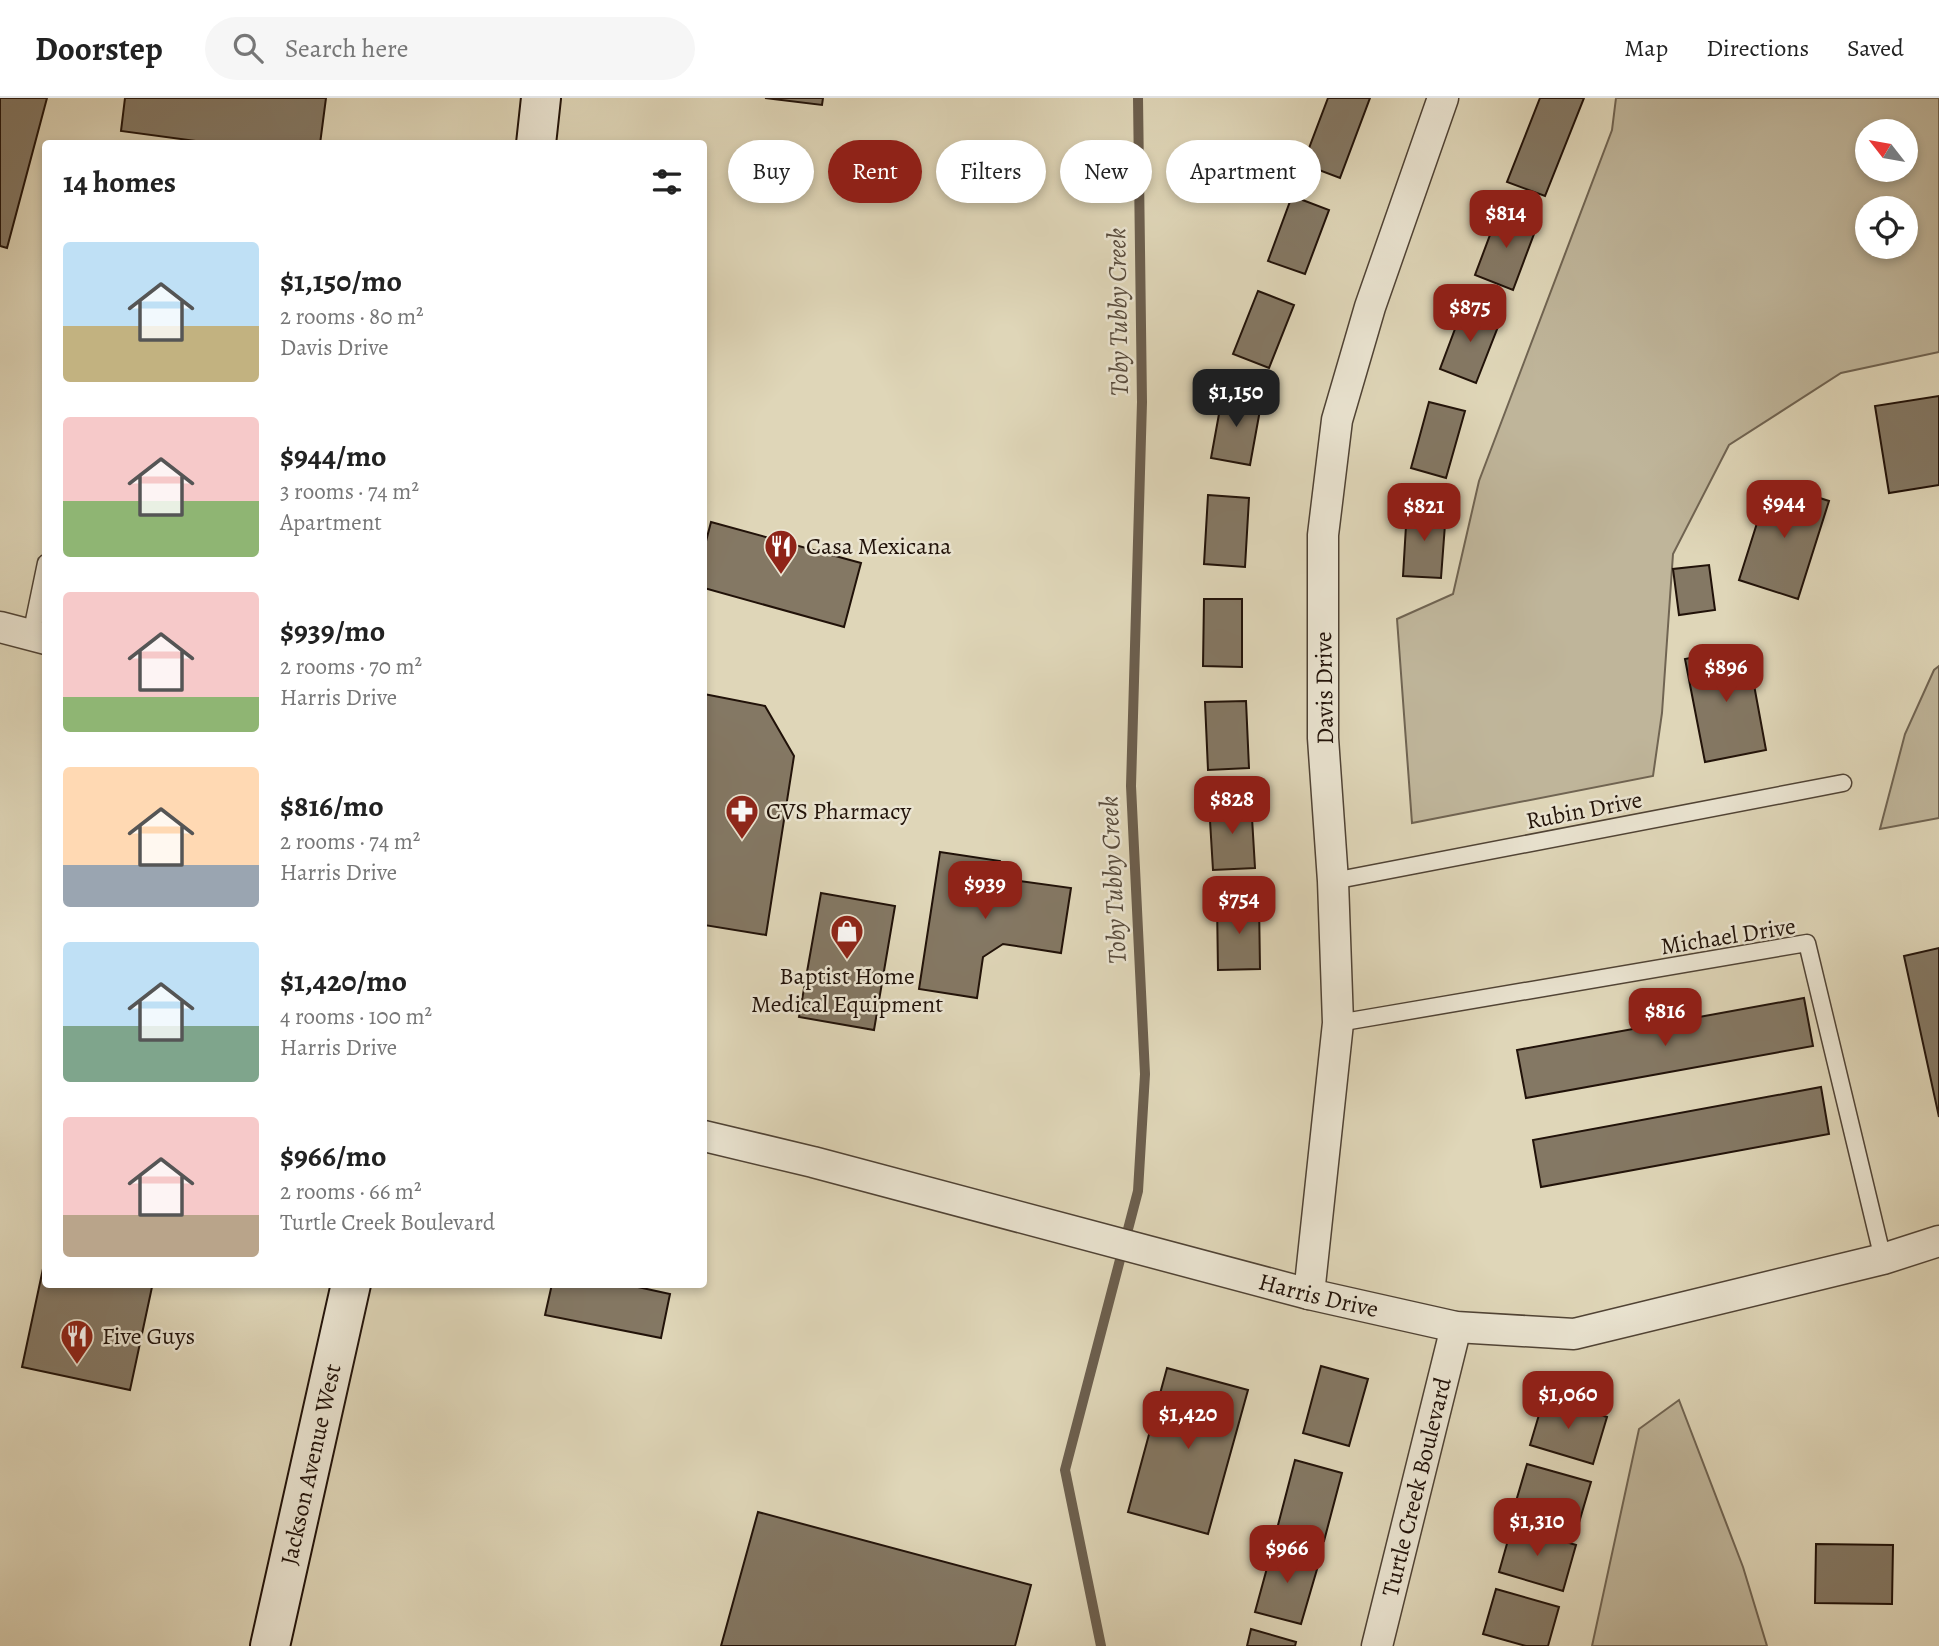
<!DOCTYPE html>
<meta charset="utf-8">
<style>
:root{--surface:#fff;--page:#f6f6f6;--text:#222;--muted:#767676;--line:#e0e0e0;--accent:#8f2418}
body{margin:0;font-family:Alegreya,serif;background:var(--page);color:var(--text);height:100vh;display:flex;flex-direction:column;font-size:26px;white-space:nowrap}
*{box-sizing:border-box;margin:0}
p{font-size:23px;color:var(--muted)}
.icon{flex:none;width:38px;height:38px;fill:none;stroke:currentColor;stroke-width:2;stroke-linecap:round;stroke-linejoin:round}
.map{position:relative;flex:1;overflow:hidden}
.drawer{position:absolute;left:42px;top:42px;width:665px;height:1148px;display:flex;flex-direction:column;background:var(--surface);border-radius:7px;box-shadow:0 4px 10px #0003}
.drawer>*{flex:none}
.banner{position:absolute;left:728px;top:42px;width:665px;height:63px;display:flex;gap:14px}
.needle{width:46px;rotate:301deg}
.buttons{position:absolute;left:1855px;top:21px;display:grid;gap:14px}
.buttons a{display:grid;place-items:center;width:63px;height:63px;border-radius:50%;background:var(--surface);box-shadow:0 4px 10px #0003;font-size:35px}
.price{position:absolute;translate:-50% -60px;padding:0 16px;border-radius:14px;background:var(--accent);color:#fff;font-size:23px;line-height:46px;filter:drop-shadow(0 2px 4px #0008)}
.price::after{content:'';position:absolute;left:50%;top:42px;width:21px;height:16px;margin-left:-10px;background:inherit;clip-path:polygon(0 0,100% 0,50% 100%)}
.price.selected{background:#222;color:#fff}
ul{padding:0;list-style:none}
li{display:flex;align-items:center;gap:21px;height:175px;padding:0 21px}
li span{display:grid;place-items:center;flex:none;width:196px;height:140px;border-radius:7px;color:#555}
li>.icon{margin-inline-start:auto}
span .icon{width:84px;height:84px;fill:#fffc;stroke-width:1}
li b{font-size:30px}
h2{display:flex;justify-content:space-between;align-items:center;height:84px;padding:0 21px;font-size:30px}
.tag{padding:0 24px;border-radius:32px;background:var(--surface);box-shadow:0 4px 10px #0003;font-size:24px;line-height:63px}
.tag.selected{background:var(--accent);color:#fff}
header{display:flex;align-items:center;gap:42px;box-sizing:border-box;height:98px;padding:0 35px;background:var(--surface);border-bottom:2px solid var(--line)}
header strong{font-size:33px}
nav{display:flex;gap:38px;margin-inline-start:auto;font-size:24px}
.search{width:490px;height:63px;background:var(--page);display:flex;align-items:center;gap:18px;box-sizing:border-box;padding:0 24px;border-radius:38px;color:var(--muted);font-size:26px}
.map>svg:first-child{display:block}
.green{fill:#bfb59a;stroke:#706452;stroke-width:2;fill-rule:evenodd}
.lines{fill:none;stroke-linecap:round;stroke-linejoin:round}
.stream{stroke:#6c5f4e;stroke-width:10}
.building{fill:#847864;stroke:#211209;stroke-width:2}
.lane-casing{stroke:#504335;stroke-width:19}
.street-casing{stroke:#504335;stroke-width:33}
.secondary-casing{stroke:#211209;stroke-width:42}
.lane{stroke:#eae4d1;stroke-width:16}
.street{stroke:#eae4d1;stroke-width:30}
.secondary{stroke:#eae4d1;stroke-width:38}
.labels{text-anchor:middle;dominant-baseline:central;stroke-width:5;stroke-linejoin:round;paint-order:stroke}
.poi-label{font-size:24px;fill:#211209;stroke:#eae4d1;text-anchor:start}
.street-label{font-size:24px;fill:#211209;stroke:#eae4d1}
.water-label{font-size:26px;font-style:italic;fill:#594c3d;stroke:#eae4d1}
</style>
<header>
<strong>Doorstep</strong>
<div class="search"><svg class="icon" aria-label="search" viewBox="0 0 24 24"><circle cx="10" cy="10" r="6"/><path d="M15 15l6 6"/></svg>Search here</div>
<nav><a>Map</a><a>Directions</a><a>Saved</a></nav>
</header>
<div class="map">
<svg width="1939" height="1548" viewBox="0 0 1939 1548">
<rect width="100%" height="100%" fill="#dfd6b8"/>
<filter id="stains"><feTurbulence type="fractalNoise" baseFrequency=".00286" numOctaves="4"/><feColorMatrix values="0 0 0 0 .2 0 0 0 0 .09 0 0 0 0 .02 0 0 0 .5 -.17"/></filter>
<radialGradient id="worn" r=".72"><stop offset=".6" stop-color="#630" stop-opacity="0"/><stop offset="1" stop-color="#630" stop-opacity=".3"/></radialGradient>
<!-- green -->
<path class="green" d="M1616 0H1939V254L1841 275 1729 347 1673 456 1662 615 1653 678 1412 725 1397 521 1453 496 1479 383 1612 32ZM1867 33H1906V72H1867ZM1867 110H1906V149H1867Z
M1939 568V720L1880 731 1905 636 1934 572Z
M1679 1302 1743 1469 1767 1548H1592L1639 1331Z"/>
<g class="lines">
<!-- stream -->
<path class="stream" d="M1101 1548 1065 1372 1138 1093 1145 976 1131 688 1142 304 1138 0"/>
</g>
<!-- building -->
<path class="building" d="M0 0H47L7 150 0 148Z
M125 0H326L320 46H218L121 33Z
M765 0H823L822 7Z
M1328 0H1370L1340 80 1303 66Z
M1540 0H1584L1545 98 1507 84Z
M1292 98 1329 112 1305 176 1268 163Z
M1499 113 1537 128 1513 192 1475 177Z
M1258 193 1294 207 1269 270 1233 256Z
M1464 207 1501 221 1476 285 1440 271Z
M1223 294 1262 301 1250 367 1211 360Z
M1939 298V387L1889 395 1875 308Z
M1429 304 1465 313 1446 380 1411 370Z
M1770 384 1829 403 1798 501 1739 482Z
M1208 397 1249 400 1245 469 1204 466Z
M1407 411 1446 413 1441 480 1403 478Z
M711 424 861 465 844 529 704 490V451Z
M1709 467 1715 512 1679 517 1673 471Z
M1204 501H1242V569L1203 568Z
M1747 549 1766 652 1705 664 1685 561Z
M704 596 765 608 794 658 766 837 704 827Z
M1246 603 1249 670 1208 672 1205 604Z
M1251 703 1255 770 1213 772 1209 706Z
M940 754 1000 763 998 780 1071 790 1061 855 1003 846 983 859 977 900 919 891Z
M821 795 895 808 874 932 799 919Z
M1259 804 1260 871 1218 872 1217 805Z
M1939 850V1019L1904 858Z
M1804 900 1813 948 1526 1000 1517 952Z
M1821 989 1829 1036 1541 1089 1533 1042Z
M44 1166 46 1186 152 1189 130 1292 22 1269Z
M552 1186H624L670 1196 661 1240 545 1217Z
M1321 1268 1368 1281 1349 1348 1303 1335Z
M1167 1270 1248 1292 1208 1436 1128 1414Z
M1544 1300 1607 1319 1593 1366 1530 1347Z
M1295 1362 1342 1375 1324 1443 1277 1431Z
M1527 1366 1591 1384 1578 1428 1514 1410Z
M758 1414 1031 1487 1015 1548H721Z
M1512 1428 1576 1447 1563 1493 1499 1474Z
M1816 1446 1893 1447 1892 1506 1815 1505Z
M1273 1448 1320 1461 1301 1526 1255 1514Z
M1496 1491 1559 1509 1548 1548H1526L1483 1536Z
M1251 1531 1296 1544 1295 1548H1247Z"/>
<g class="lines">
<defs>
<path id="lane" d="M31 537 46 465
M1333 783 1843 685
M1338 925 1807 845 1883 1161"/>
<g id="street">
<path d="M0 529 46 541"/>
<path id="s1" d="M704 1038 813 1064 1309 1196 1456 1229 1574 1236 1883 1161 1939 1143"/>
<path d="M1309 1196 1338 925 1333 783 1323 640V437L1337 322 1370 209 1443 0"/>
<path id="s2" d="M1377 1548 1456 1229"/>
</g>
<g id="secondary">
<path d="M536 46 541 0"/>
<path id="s3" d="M270 1548 351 1186"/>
</g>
</defs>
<!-- lane casing -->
<use href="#lane" class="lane-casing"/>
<!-- street casing -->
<use href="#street" class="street-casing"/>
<!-- secondary casing -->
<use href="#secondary" class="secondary-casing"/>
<!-- lane -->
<use href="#lane" class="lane"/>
<!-- street -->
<use href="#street" class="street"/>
<!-- secondary -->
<use href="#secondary" class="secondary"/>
</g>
<!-- icons -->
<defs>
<symbol id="restaurant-pin" viewBox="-11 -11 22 30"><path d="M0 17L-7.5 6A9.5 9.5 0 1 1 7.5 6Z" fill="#8f2418" stroke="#eae4d1"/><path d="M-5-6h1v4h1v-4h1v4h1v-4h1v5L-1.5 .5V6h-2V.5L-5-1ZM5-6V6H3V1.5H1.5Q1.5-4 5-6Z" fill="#fff"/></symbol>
<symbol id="pharmacy-pin" viewBox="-11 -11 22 30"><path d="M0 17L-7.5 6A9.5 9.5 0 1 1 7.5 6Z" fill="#8f2418" stroke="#eae4d1"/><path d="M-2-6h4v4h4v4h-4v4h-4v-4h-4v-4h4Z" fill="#fff"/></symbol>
<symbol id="shop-pin" viewBox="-11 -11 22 30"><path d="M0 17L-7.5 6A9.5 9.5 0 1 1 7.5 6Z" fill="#8f2418" stroke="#eae4d1"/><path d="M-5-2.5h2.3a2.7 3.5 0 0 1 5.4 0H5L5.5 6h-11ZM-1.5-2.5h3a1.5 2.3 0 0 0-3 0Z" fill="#fff"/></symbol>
</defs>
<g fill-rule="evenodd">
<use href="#restaurant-pin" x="762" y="429" width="38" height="52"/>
<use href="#pharmacy-pin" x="723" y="694" width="38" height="52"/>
<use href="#shop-pin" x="828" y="814" width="38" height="52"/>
<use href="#restaurant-pin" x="58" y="1219" width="38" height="52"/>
</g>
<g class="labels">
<!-- poi labels -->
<g class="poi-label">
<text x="806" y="448">Casa Mexicana</text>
<text x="766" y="713">CVS Pharmacy</text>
<text x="847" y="878" text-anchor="middle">Baptist Home<tspan x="847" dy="28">Medical Equipment</tspan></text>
<text x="102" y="1238">Five Guys</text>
</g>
<!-- street labels -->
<g class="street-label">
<text transform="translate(1324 590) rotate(-91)">Davis Drive</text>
<text transform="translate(1584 712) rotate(-11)">Rubin Drive</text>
<text transform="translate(1728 838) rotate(-9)">Michael Drive</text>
<text stroke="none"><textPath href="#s1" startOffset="635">Harris Drive</textPath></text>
<text stroke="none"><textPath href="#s3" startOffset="186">Jackson Avenue West</textPath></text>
<text stroke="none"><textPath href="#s2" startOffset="164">Turtle Creek Boulevard</textPath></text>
</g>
<!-- water labels -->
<g class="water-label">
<text transform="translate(1118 214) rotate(-91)">Toby Tubby Creek</text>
<text transform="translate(1113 782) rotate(-93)">Toby Tubby Creek</text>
</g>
</g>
<rect width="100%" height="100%" filter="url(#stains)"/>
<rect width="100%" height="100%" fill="url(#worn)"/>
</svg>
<div class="buttons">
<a><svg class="needle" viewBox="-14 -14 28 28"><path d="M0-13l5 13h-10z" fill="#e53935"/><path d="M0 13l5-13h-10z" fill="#767676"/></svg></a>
<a><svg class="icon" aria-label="locate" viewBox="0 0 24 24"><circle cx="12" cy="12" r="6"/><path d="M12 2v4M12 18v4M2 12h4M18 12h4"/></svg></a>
</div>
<b class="price" style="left:1506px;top:152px">$814</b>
<b class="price" style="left:1470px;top:246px">$875</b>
<b class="price selected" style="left:1236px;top:331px">$1,150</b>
<b class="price" style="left:1784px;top:442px">$944</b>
<b class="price" style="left:1424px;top:445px">$821</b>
<b class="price" style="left:1726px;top:606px">$896</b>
<b class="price" style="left:1232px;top:738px">$828</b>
<b class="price" style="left:985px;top:823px">$939</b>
<b class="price" style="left:1239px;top:838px">$754</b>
<b class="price" style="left:1665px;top:950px">$816</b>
<b class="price" style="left:1568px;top:1333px">$1,060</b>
<b class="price" style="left:1188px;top:1353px">$1,420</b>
<b class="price" style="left:1537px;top:1460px">$1,310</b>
<b class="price" style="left:1287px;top:1487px">$966</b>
<div class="banner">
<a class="tag">Buy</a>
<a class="tag selected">Rent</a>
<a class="tag">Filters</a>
<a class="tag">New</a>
<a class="tag">Apartment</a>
</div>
<section class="drawer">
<h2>14 homes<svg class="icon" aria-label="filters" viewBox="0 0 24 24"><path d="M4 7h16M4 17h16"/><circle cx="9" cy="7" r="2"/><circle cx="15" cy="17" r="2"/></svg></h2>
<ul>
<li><span style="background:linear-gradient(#bfe0f5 60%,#c2b280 0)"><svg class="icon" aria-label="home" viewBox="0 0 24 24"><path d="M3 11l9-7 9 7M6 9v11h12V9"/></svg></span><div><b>$1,150/mo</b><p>2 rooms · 80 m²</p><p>Davis Drive</p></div></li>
<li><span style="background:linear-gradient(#f6c9c9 60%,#8fb573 0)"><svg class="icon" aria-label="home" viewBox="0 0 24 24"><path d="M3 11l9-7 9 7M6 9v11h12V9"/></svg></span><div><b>$944/mo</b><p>3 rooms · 74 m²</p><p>Apartment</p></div></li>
<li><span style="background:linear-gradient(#f6c9c9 75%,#8fb573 0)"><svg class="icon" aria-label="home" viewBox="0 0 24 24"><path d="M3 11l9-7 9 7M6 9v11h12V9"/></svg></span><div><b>$939/mo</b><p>2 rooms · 70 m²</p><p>Harris Drive</p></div></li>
<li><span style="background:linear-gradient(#ffd9b3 70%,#9aa5b1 0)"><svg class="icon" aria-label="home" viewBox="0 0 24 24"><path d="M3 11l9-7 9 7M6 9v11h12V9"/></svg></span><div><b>$816/mo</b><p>2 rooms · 74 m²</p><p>Harris Drive</p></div></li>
<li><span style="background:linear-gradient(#bfe0f5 60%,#7fa58c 0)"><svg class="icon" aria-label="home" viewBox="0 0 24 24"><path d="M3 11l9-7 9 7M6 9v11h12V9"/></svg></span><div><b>$1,420/mo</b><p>4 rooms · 100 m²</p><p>Harris Drive</p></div></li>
<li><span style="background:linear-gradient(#f6c9c9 70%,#b9a48a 0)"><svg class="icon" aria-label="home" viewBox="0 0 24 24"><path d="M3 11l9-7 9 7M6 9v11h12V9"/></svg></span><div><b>$966/mo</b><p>2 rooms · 66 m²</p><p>Turtle Creek Boulevard</p></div></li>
</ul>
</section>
</div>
